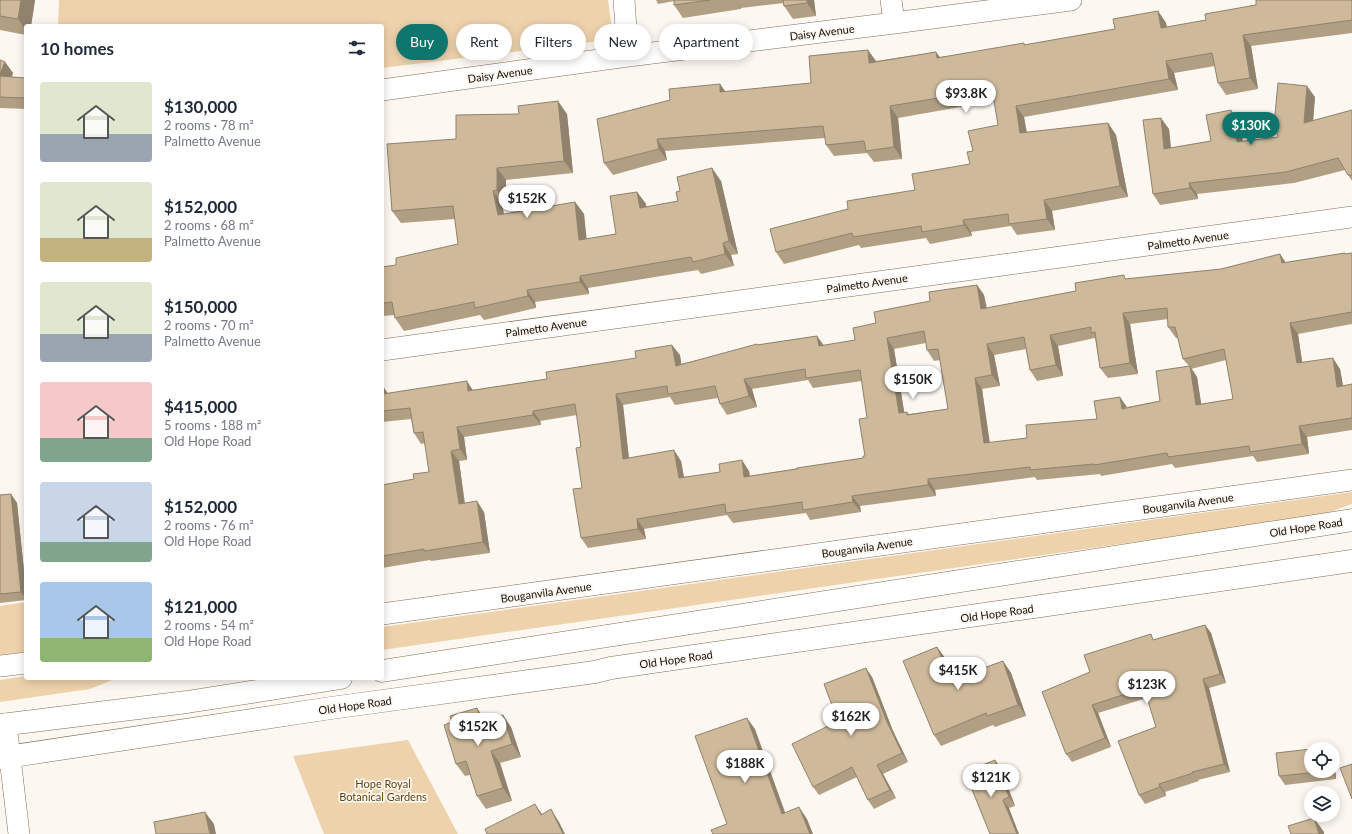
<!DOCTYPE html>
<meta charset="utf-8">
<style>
:root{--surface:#fff;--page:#f6f6f7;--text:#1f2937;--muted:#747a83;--accent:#0f766e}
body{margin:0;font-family:Lato,sans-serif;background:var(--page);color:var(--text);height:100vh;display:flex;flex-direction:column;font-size:15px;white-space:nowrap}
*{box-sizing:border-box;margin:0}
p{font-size:13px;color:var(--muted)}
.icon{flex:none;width:22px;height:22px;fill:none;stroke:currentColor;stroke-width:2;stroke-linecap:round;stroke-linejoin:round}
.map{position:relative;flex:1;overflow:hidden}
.panel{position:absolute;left:24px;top:24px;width:360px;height:656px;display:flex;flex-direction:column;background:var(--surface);border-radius:4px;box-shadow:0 2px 10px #0003}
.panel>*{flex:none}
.hud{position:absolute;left:396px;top:24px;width:380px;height:36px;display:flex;gap:8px}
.buttons{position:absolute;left:1304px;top:742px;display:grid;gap:8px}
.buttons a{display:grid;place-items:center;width:36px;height:36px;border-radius:50%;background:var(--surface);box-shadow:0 2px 10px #0003;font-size:20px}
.price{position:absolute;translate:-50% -34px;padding:0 9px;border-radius:14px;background:#fff;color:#222;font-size:13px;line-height:26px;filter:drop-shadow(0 1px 2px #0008)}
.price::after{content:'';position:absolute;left:50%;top:24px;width:12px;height:9px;margin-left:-6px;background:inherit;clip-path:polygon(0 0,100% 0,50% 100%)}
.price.active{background:var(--accent);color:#fff}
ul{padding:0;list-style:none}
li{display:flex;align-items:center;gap:12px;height:100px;padding:0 16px}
li span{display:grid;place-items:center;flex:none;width:112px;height:80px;border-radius:4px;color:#555}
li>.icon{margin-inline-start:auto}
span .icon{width:48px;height:48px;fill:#fffc;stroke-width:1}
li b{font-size:17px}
h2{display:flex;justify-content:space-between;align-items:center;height:48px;padding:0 16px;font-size:17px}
.tag{padding:0 14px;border-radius:18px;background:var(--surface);box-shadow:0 2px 10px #0003;font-size:14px;line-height:36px}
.tag.active{background:var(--accent);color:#fff}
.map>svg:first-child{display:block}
.green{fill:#edd2ac}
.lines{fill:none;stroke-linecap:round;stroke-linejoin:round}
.minor-casing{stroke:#826f53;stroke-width:22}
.primary-casing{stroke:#826f53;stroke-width:23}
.minor{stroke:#fff;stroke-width:21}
.primary{stroke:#fff;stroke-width:22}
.wall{fill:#b19f84;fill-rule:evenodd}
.shaded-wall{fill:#90826c}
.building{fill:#ceb99a;stroke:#90826c;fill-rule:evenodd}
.labels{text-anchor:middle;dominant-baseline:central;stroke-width:3.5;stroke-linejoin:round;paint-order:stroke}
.street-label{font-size:11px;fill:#130b03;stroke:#fcf7f1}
.park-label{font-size:11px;fill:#634615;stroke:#fcf7f1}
</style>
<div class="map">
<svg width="1352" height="834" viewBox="0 0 1352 834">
<rect width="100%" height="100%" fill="#fcf7f1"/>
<!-- green -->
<path class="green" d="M59 0H608L612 29 600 41 382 68V26H58Z
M1352 492V504L1322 515 382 650V627Z
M26 602V652L0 655V606Z
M26 676V678H117L90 689 0 702V680Z
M408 740 458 834H324L293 756Z"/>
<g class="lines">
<defs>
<path id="minor" d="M624 0 628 56
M891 0 894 23
M382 90 628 56 894 23 1071 0
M382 350 1352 217
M382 614 1352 480
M0 666 26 663
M6 724 19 834"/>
<path id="primary" d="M382 671 1352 520
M0 725 187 702 341 678
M0 758 331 708 595 672 611 668 1352 561"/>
</defs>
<!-- minor casing -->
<use href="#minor" class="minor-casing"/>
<!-- primary casing -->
<use href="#primary" class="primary-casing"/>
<!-- minor -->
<use href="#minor" class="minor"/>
<!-- primary -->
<use href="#primary" class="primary"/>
</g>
<!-- wall -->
<path class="wall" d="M0 0H35L31 26H26V35L0 30Z
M656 0H816H814L816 16 793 19 784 6V3L741 8V9L683 18 674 5V1L658 4Z
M1352 0V33L1251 46 1258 89 1226 95 1218 83 1215 66 1174 73 1178 90 1024 117 1027 132 1108 123 1116 135 1128 197 1052 211 1055 230 1017 235 1011 226 971 232 972 236 930 244 926 238 861 248 859 245 784 264 776 252 848 209 915 190 970 164 973 151 998 125 994 101 898 118 902 159 874 162 867 153 834 156 826 145 825 138 665 151 667 160 613 175 604 163 670 100 720 84 725 92 811 83 876 61 936 52 940 57 1025 45 1115 29 1158 11 1166 23 1167 27Z
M0 60 5 62 13 73 12 77 26 78V109L0 108Z
M1315 97 1313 121 1352 110V181L1345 170 1294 183 1197 194 1198 199 1160 205 1153 194 1169 129 1171 148 1211 141 1239 121 1243 141 1278 137Z
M567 114 573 173 506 180V203L502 204 504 214 575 202 584 214 586 239 616 234 637 192 646 204V207L678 201 721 181 738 254 731 255 734 266 701 274 698 270 588 288 589 294 535 302 536 308 484 320 480 315 404 331 395 318V315L382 316V267L396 265 458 244 455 219 401 223 392 211 456 139Z
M1345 253 1346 254 1352 253V324L1298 334 1302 362 1340 369 1343 386 1352 384V430L1307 437 1309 454 1257 462 1253 456 1175 468 1172 464 1101 476 1100 474 1037 480 1035 477 935 490 936 496 860 506 861 512 810 520 806 513 733 523 727 515 644 529 646 539 588 548 581 538 582 488 581 447 577 415 540 421 541 425 464 437 467 460 459 461 465 503 484 512 490 553 431 561 430 560 382 568V485L414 479 429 472 425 443 421 444 414 433 411 419 382 422 384 435H382V386L388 394 473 390 547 379 680 355 681 364 758 345 817 336 824 346 855 340 876 323 930 301 977 285 984 295 987 308 1076 291 1127 279 1221 269 1280 254 1286 263ZM1168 319V327L1176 338H1178L1183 359 1189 366 1160 401 1127 407 1097 419 1027 438 990 443 982 389 1000 386 994 355 1026 349 1030 370 1037 381 1063 376 1058 346 1095 338 1100 368 1108 378 1138 374 1130 324ZM926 343 927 350 934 361 940 360 948 409 909 414 907 412H904L894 349ZM1226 360 1233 399 1201 404 1197 377 1191 369ZM808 380 813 388 862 381 867 418 865 456 863 458 750 476 749 471 684 477 681 461 629 458 623 405 670 397 675 405 718 398 720 404 727 415 757 407 752 389Z
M11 494 17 503 26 590V600L0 603V495Z
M1205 625 1211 633 1226 683 1209 688 1230 772 1198 780 1199 781 1165 792 1166 796 1145 804 1139 795 1156 727 1147 698 1098 713 1111 747 1072 762 1066 754 1090 672 1155 640Z
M937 647 945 658 953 679 1003 661 1011 673 1026 716 995 727 993 725 941 746 934 735Z
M872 677 893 731 908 762 883 774 896 798 874 809 868 800 857 777 819 795 813 787 838 721Z
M477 708 485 720 511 727 521 757 500 763 512 801 486 809 477 796 470 775 465 776 456 764 452 722Z
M1334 756 1336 779 1285 785 1279 776 1311 771H1333Z
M995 760 1001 769 1015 806 1009 808 990 834Z"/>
<!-- shaded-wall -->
<path class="shaded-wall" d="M21 0H35L31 26H26V31L18 19Z
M735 0 741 8V9Z
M807 0H814L816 16 807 3Z
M1158 11 1166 23 1169 40 1161 28Z
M1243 35 1251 46 1258 89 1250 78Z
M868 50 876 61 877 74 869 63Z
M936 52 944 64 937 58Z
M1166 61 1174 73 1178 90 1169 79Z
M5 62 13 73 7 87 0 77V74Z
M720 84 728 95 720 92Z
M1307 86 1315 97 1312 134 1304 123Z
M558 101 567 114 573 173 564 161Z
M890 106 898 118 902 159 894 147Z
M1016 106 1024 117 1028 144 1020 133Z
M1231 110 1239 121 1245 153 1237 142Z
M1161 118 1169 129 1172 160 1164 149Z
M1108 123 1116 135 1128 197 1120 186Z
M657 139 665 151 667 160 659 149Z
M497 168 506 180V203L497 190Z
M712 168 721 181 738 254 729 241Z
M1189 183 1197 194 1198 199 1190 188Z
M493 191 502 204 506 227 498 215Z
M637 192 646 204 648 220 640 208Z
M1044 200 1052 211 1055 230 1047 219Z
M575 202 584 214 588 252 579 240Z
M963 220 971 232 972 236 964 225Z
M723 243 731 255 734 266 725 254Z
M1280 254 1287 265 1282 263Z
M580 276 588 288 589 294 580 282Z
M977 285 984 295 988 319 981 309Z
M527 290 535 302 536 308 528 296Z
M1123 313 1130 324 1138 374 1130 363Z
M1290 323 1298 334 1304 374 1297 363Z
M1050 335 1058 346 1063 376 1056 365Z
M817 336 824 346H819Z
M887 338 894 349 906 423 899 413Z
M987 344 994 355 1000 386 992 375Z
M672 345 680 355 683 376 676 366Z
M1333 358 1340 369 1345 397 1337 387Z
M1190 366 1197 377 1203 415 1196 405Z
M975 378 982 389 991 454 984 443Z
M744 379 752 389 757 407 749 396Z
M467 381 474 392 468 391Z
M383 386 390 397 383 394Z
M616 394 623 405 630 469 623 459Z
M1120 397 1127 407 1122 409Z
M533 411 540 421 541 425 533 415Z
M382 422 384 435 382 433Z
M1299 426 1307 437 1309 454 1302 444Z
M457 427 464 437 467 460 460 449Z
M674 450 681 461 686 489 679 478Z
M451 451 459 461 466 515 459 504Z
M742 460 749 471 751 488 744 477Z
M928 479 935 490 936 496 928 485Z
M11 494 17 503 26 590V599L21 592Z
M852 496 860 506 861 512 853 502Z
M477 501 484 512 490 553 483 542Z
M637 519 644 529 646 539 638 529Z
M1205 625 1211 633 1226 683 1220 674Z
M937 647 945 658 958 691 951 680Z
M1003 661 1011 673 1026 716 1018 705Z
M866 668 872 677 893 731 908 762 902 753 887 722Z
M1203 679 1209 688 1230 772 1224 764Z
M1092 705 1098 713 1111 747 1105 738Z
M477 708 485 721H481Z
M503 715 511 727 521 757 512 744Z
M747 718 755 729 790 826 782 814Z
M491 751 500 763 512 801 503 788Z
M1333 755 1334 756 1336 779 1331 771H1333Z
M995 760 1001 769 1015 806 1009 797Z
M877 765 883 774 896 798 890 790Z
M1159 784 1165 792 1166 796 1160 787Z
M1003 800 1009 808 1019 834H1017Z
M535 804 544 817 541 815Z
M799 807 807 819 813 834H810Z
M551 809 559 822 565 834H563Z
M205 812 214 824 216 834H210Z
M1314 818 1324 832V834H1319Z"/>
<!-- building -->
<path class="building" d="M0 0H21L18 19 0 16Z
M674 0H710L674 5Z
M783 0H807V3L784 6Z
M1256 0H1352V20L1243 35 1250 78 1218 83 1212 53 1166 61 1169 79 1016 106 1020 133 1108 123 1120 186 1044 200 1047 219 1009 224 1008 214 963 220 964 225 922 232 921 226 853 237 852 233 776 252 770 229 848 209 847 201 915 190 912 174 970 164 967 152 973 151 968 131 998 125 992 89 890 106 894 147 866 151 864 141 826 145 823 126 657 139 659 149 604 163 597 119 670 100 669 89 720 84V92L811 83 809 56 868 50 869 63 936 52 937 58 1024 43V45L1115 29 1113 19 1158 11 1161 28 1206 20 1205 14 1256 5Z
M0 60 5 62 0 74Z
M0 76 26 78V98L0 97Z
M1278 83 1307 86 1304 123 1352 110V175H1348L1338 158 1286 172 1189 183 1190 188 1153 194 1143 120 1161 118 1164 149 1211 141 1206 115 1231 110 1237 142 1278 137 1274 124Z
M558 101 564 161 497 168V190L493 191 498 215 575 202 579 240 616 234 610 196 637 192 640 208 678 201 676 192 680 191 677 177 712 168 729 241 723 243 725 254 693 262 691 257 580 276V282L527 290 528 296 475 308 474 302 395 318 392 302 382 303V267L396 265V258L458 244 453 206 392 211 387 144 456 139V115L519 114 518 106Z
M1345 253V254L1352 253V312L1290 323 1297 363 1333 358 1337 387 1352 384V418L1299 426 1302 444 1250 452 1249 446 1168 457 1167 453 1094 465V464L1030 470V467L928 479V485L852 496 853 502 803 510 802 502 726 513 725 504 637 519 638 529 581 538 573 489 582 488 576 448 581 447 575 404 533 411V415L457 427 460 449 451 451 459 504 477 501 483 542 424 551V549L382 556V485L414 479 413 474 429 472 423 432 414 433 410 408 382 411V386H383V394L467 381 468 391 547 379 546 372 636 358 635 351 672 345 676 366 757 344V345L817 336 819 346 855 340 853 328 876 323 874 312 930 301 929 292 977 285 981 309 1076 291 1075 283 1124 275 1125 279 1221 269 1280 254 1282 263ZM1167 308 1168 327H1175L1183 359 1224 349 1233 399 1196 405 1190 366 1156 371 1160 401 1122 409 1120 397 1094 401 1097 419 1026 425 1027 438 984 443 975 378 992 375 987 344 1024 337 1030 370 1056 365 1050 335 1091 327V333L1095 332 1100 368 1130 363 1123 313ZM924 331 927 350 938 349 948 409 907 415V412L899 413 887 338ZM805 369 806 378 860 370 867 418 859 419 865 456H863V458L797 468V469L744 477 742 460 719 464 720 472 679 478 674 450 623 459 616 394 667 386 668 394 715 386 720 404 749 396 744 379Z
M11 494 21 592 0 594V495Z
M1205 625 1220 674 1203 679 1224 764 1192 772 1193 773 1159 784 1160 787 1139 795 1118 741 1156 727 1144 688 1092 705 1105 738 1066 754 1042 692 1090 672 1084 655 1151 634 1153 640Z
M937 647 951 680 1003 661 1018 705 987 716 986 713 934 735 903 661Z
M866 668 887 722 902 753 877 765 890 790 868 800 852 767 813 787 792 744 838 721 824 684Z
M477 708 481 721 503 715 512 744 491 751 503 788 477 796 466 761 456 764 444 725 452 722 450 716Z
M747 718 782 814 799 807 810 834H713L711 830 727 824 695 736Z
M1328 748V749H1315Z
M1311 749V771H1328L1279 776 1276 753Z
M995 760 1009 797 1003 800 1017 834H990L965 772Z
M1352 764V799L1340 768Z
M535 804 541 815 551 809 563 834H487L485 829Z
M205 812 210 834H156L154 822Z
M1314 818 1319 834H1291L1288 826Z"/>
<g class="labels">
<!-- street labels -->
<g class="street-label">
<text transform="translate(822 32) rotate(-7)">Daisy Avenue</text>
<text transform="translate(500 74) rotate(-8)">Daisy Avenue</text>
<text transform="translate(1188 240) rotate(-8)">Palmetto Avenue</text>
<text transform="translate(867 283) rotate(-8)">Palmetto Avenue</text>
<text transform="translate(546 327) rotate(-8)">Palmetto Avenue</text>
<text transform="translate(1188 503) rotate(-8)">Bouganvila Avenue</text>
<text transform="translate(1306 527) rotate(-9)">Old Hope Road</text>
<text transform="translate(867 547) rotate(-8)">Bouganvila Avenue</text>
<text transform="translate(546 592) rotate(-8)">Bouganvila Avenue</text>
<text transform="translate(997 613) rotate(-8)">Old Hope Road</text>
<text transform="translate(676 659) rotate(-8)">Old Hope Road</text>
<text transform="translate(355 705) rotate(-8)">Old Hope Road</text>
</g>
<!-- park labels -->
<g class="park-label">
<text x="383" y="783">Hope Royal<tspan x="383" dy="13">Botanical Gardens</tspan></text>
</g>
</g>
</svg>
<div class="buttons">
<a><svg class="icon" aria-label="locate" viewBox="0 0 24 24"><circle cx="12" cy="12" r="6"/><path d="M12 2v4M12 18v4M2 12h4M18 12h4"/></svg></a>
<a><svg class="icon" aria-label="layers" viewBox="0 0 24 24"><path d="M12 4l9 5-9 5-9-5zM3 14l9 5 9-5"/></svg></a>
</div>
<b class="price" style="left:966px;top:114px">$93.8K</b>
<b class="price active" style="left:1251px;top:146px">$130K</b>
<b class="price" style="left:527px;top:219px">$152K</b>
<b class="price" style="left:913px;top:400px">$150K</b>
<b class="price" style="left:958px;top:691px">$415K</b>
<b class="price" style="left:1147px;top:705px">$123K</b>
<b class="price" style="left:851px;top:737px">$162K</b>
<b class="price" style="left:478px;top:747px">$152K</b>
<b class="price" style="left:745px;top:784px">$188K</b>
<b class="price" style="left:991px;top:798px">$121K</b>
<div class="hud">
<a class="tag active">Buy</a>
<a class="tag">Rent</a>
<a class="tag">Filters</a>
<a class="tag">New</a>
<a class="tag">Apartment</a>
</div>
<section class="panel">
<h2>10 homes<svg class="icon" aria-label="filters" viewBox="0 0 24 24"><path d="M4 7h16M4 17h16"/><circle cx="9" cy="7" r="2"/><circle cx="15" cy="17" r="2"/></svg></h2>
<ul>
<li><span style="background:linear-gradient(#dfe7d0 65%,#9aa5b1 0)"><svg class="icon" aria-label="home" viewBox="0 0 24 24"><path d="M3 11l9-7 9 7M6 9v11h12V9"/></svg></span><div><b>$130,000</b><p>2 rooms · 78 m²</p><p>Palmetto Avenue</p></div></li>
<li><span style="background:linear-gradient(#dfe7d0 70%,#c2b280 0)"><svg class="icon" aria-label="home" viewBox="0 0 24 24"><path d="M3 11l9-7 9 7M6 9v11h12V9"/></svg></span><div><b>$152,000</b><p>2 rooms · 68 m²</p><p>Palmetto Avenue</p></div></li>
<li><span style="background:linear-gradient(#dfe7d0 65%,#9aa5b1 0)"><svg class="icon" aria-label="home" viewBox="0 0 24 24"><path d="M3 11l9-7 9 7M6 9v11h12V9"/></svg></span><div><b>$150,000</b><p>2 rooms · 70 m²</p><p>Palmetto Avenue</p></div></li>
<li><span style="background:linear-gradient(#f6c9c9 70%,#7fa58c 0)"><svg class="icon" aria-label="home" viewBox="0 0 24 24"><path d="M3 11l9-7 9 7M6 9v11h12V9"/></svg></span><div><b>$415,000</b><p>5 rooms · 188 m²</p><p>Old Hope Road</p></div></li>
<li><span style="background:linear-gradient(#c9d6e8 75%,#7fa58c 0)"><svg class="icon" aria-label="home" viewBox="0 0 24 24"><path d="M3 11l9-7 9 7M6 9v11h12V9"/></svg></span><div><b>$152,000</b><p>2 rooms · 76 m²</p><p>Old Hope Road</p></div></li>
<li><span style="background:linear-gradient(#a9c7e8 70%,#8fb573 0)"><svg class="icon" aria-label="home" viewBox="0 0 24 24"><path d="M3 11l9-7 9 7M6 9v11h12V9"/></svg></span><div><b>$121,000</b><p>2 rooms · 54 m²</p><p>Old Hope Road</p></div></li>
</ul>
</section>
</div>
